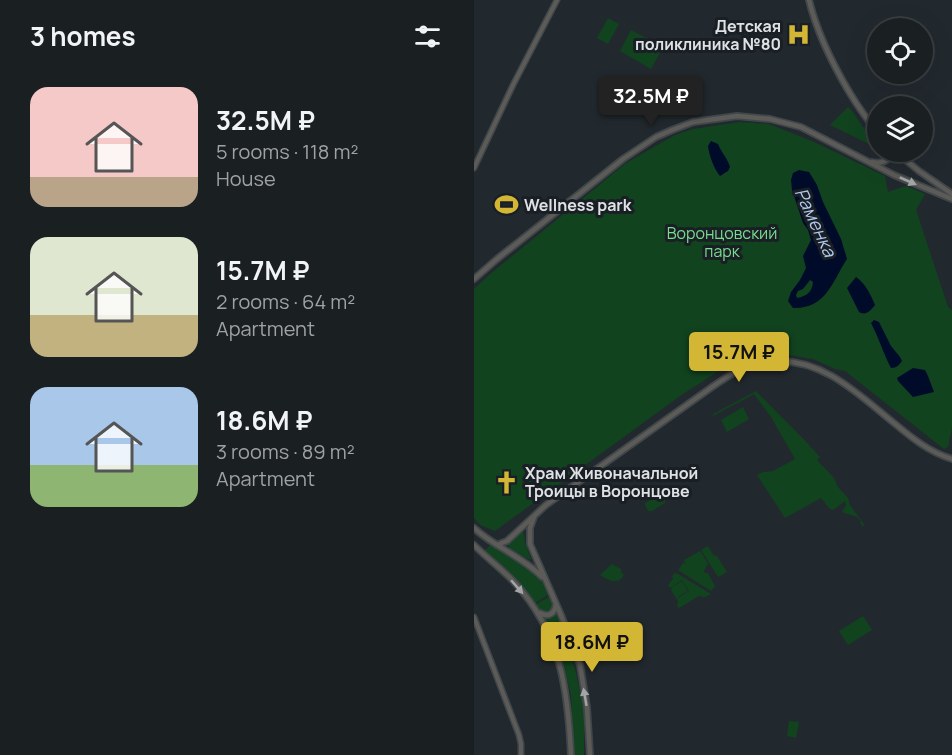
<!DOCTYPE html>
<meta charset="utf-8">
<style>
:root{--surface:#1a1f22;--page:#272c2f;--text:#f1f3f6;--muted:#9fa2a5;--line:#383d40;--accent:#d4b635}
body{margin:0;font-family:Manrope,sans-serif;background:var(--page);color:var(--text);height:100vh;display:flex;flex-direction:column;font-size:22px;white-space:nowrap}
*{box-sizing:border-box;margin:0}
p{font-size:20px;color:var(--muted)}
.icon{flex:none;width:33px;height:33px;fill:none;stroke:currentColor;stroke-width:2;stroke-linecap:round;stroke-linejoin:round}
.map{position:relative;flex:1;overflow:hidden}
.drawer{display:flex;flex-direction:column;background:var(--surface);width:474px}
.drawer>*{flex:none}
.buttons{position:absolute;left:393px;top:18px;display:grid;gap:12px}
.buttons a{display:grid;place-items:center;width:66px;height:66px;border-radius:50%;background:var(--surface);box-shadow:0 6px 24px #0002,0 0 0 2px var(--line);font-size:30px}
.price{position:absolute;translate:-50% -51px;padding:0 14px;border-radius:6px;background:var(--accent);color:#111;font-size:20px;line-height:39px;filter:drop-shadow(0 2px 3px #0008)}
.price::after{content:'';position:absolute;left:50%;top:36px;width:18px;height:14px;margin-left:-9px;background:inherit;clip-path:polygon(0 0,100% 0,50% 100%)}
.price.current{background:#222;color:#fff}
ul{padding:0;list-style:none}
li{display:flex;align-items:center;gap:18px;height:150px;padding:0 30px}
li span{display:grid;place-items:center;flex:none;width:168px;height:120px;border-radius:18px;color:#555}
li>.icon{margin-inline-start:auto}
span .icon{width:72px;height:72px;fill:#fffc;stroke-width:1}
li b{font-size:26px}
h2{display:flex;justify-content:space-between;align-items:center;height:72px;padding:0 30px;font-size:26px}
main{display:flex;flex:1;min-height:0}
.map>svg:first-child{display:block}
.green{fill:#11431f}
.water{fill:#000b2a;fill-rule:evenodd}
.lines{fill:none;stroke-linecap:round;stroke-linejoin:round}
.minor-casing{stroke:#40474b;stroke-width:7}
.tertiary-casing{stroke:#40474b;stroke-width:8}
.minor{stroke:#5d5b58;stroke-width:4}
.tertiary{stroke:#5d5b58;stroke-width:4.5}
.oneway{fill:#a4a5a6}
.labels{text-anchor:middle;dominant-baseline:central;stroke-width:6;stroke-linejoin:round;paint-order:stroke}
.poi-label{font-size:16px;font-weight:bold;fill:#dee2e5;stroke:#191f24;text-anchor:start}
.park-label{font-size:16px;fill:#79dc8e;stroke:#191f24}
.water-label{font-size:18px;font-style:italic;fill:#b2cbf0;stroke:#191f24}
</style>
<main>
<section class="drawer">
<h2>3 homes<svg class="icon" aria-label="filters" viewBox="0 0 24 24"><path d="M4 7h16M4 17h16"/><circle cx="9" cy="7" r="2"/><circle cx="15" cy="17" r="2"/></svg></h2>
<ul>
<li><span style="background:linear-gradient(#f6c9c9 75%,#b9a48a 0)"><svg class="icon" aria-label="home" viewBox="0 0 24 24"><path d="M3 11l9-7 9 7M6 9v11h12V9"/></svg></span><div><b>32.5M ₽</b><p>5 rooms · 118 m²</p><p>House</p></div></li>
<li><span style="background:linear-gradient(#dfe7d0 65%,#c2b280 0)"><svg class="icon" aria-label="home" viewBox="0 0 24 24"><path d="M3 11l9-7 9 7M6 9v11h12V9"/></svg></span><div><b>15.7M ₽</b><p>2 rooms · 64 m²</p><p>Apartment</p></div></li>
<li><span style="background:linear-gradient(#a9c7e8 65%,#8fb573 0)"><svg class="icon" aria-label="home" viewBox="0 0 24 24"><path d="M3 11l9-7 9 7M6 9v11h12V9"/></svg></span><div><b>18.6M ₽</b><p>3 rooms · 89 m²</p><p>Apartment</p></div></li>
</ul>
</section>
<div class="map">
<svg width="478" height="755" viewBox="0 0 478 755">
<rect width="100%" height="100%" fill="#22292e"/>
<!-- green -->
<path class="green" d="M134 18 145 24 134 44 123 38Z
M157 30 189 47 177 69 146 51Z
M374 107 379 112 388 126 403 142V148L356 125Z
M266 122 295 124 340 142 411 176 414 192 432 186 451 194 442 210 474 307 478 310V428L474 447 470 449 371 371 361 369 339 359 303 353 275 355 257 363 206 396 21 531 6 525 0 518V289L15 275 152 163 201 135 219 129Z
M282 391C303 413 326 434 346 457L343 460 360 478 364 487 374 498 376 505 390 524 389 527 386 523 387 521 383 517 368 512 372 505 371 501 359 510 355 508 347 498 311 518 283 475 289 472 299 471 321 459 297 417 280 394 239 416V414Z
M269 407 275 419 253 432 247 420Z
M186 494 188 495 191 500V503L178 511H174L171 505V503Z
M46 532 50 533 51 543 57 559 56 560 35 548 34 545 35 542Z
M16 545 59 571 66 578 74 595 61 603 37 574 11 550Z
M234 546 240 556 242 555 253 572 244 577 227 550Z
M226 551 235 565H233L230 571 231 573H234L241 586 237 591 204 570 210 562 213 565 210 560Z
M138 564 147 569V572L150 575C144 586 134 580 126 575Z
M201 573 204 574 237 594 231 597 225 596 205 608 203 606 204 601 197 590 198 587 208 581 214 591 204 597V598L215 591 208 580 196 588 194 585 199 579 198 576Z
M75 597C79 605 81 608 73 614L67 612 62 604Z
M82 614 97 653 88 657 81 639 72 620 73 618Z
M389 616 398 630 374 645 365 631Z
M98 655 110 709V755H100L97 695 88 659Z
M315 721 325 722 322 738 313 736Z"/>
<!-- water -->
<path class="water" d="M237 141 244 144C247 152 254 159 256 167L254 171 246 176C240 169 235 155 234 146Z
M325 170 335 172 343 185 349 202 367 239 373 259C358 282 352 309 319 308L314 301 317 292 326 280 332 268 329 256 337 240 334 230 329 223 318 190 317 180 319 173ZM336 280 339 282C338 292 333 296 323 298L322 295 324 291 329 289Z
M382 277C391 283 397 295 401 305 396 311 392 316 385 312L373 288Z
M400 320 405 322 417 346 426 357 428 361C425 365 423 368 417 368 409 353 405 338 397 323Z
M439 368 451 370 454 376 460 392 439 397 424 381 423 378Z"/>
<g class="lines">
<defs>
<path id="minor" d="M0 168 39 85 83 0
M0 617 45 735 47 744V755"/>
<path id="tertiary" d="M335 0C343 33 357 61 374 90 383 105 392 119 404 132
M422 152 445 171 478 194
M398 162C409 165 414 159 421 152
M0 279 23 259 149 159 182 137 198 130 219 122 263 116 296 119 327 127 420 175 478 199
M60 517 56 528V544L87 615 106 665 113 708 116 755
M0 528C20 547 48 556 68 577
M0 545C13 558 28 569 41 583 87 633 94 690 97 755
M23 545 33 541 72 505 238 387C251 378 264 369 278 364 286 362 293 362 301 361 350 359 385 395 420 423 438 438 455 452 478 459
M66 613C75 618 81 613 82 604"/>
</defs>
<!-- minor casing -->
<use href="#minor" class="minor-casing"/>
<!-- tertiary casing -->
<use href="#tertiary" class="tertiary-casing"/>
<!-- minor -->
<use href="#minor" class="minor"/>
<!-- tertiary -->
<use href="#tertiary" class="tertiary"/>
</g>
<!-- one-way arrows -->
<defs><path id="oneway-solid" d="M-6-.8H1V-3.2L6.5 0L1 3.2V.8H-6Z" transform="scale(1.5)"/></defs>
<g class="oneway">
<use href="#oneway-solid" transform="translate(434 181) rotate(24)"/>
<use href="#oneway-solid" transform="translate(43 587) rotate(49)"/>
<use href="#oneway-solid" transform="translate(111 697) rotate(-100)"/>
</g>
<!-- icons -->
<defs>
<symbol id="hospital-bare" viewBox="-9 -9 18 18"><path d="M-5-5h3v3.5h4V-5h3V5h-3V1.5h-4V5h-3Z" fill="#d4b635" stroke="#191f24" stroke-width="2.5" paint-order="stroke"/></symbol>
<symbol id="stadium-bare" viewBox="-9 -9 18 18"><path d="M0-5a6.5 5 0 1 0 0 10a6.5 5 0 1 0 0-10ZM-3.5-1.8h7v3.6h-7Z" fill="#d4b635" stroke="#191f24" stroke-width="2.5" paint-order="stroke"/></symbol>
<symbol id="church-bare" viewBox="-9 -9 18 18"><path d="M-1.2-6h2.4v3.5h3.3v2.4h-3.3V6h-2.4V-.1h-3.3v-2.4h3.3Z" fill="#d4b635" stroke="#191f24" stroke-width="2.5" paint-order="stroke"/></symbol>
</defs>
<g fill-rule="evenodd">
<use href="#hospital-bare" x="308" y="18" width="33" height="33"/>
<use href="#stadium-bare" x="16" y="188" width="33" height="33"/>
<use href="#church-bare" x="16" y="466" width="33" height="33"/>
</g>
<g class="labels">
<!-- poi labels -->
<g class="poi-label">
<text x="307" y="26" text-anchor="end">Детская<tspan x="307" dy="18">поликлиника №80</tspan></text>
<text x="50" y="205">Wellness park</text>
<text x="51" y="473">Храм Живоначальной<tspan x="51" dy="18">Троицы в Воронцове</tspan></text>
</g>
<!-- park labels -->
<g class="park-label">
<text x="248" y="233">Воронцовский<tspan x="248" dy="18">парк</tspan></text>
</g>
<!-- water labels -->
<g class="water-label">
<text transform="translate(342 222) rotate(65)">Раменка</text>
</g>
</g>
</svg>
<div class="buttons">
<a><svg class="icon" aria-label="locate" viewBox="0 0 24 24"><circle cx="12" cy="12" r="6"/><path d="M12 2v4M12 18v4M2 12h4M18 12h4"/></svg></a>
<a><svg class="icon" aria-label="layers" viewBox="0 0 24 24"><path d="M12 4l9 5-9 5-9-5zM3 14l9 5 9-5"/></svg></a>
</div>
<b class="price current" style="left:177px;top:127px">32.5M ₽</b>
<b class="price" style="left:265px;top:383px">15.7M ₽</b>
<b class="price" style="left:118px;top:673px">18.6M ₽</b>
</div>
</main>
